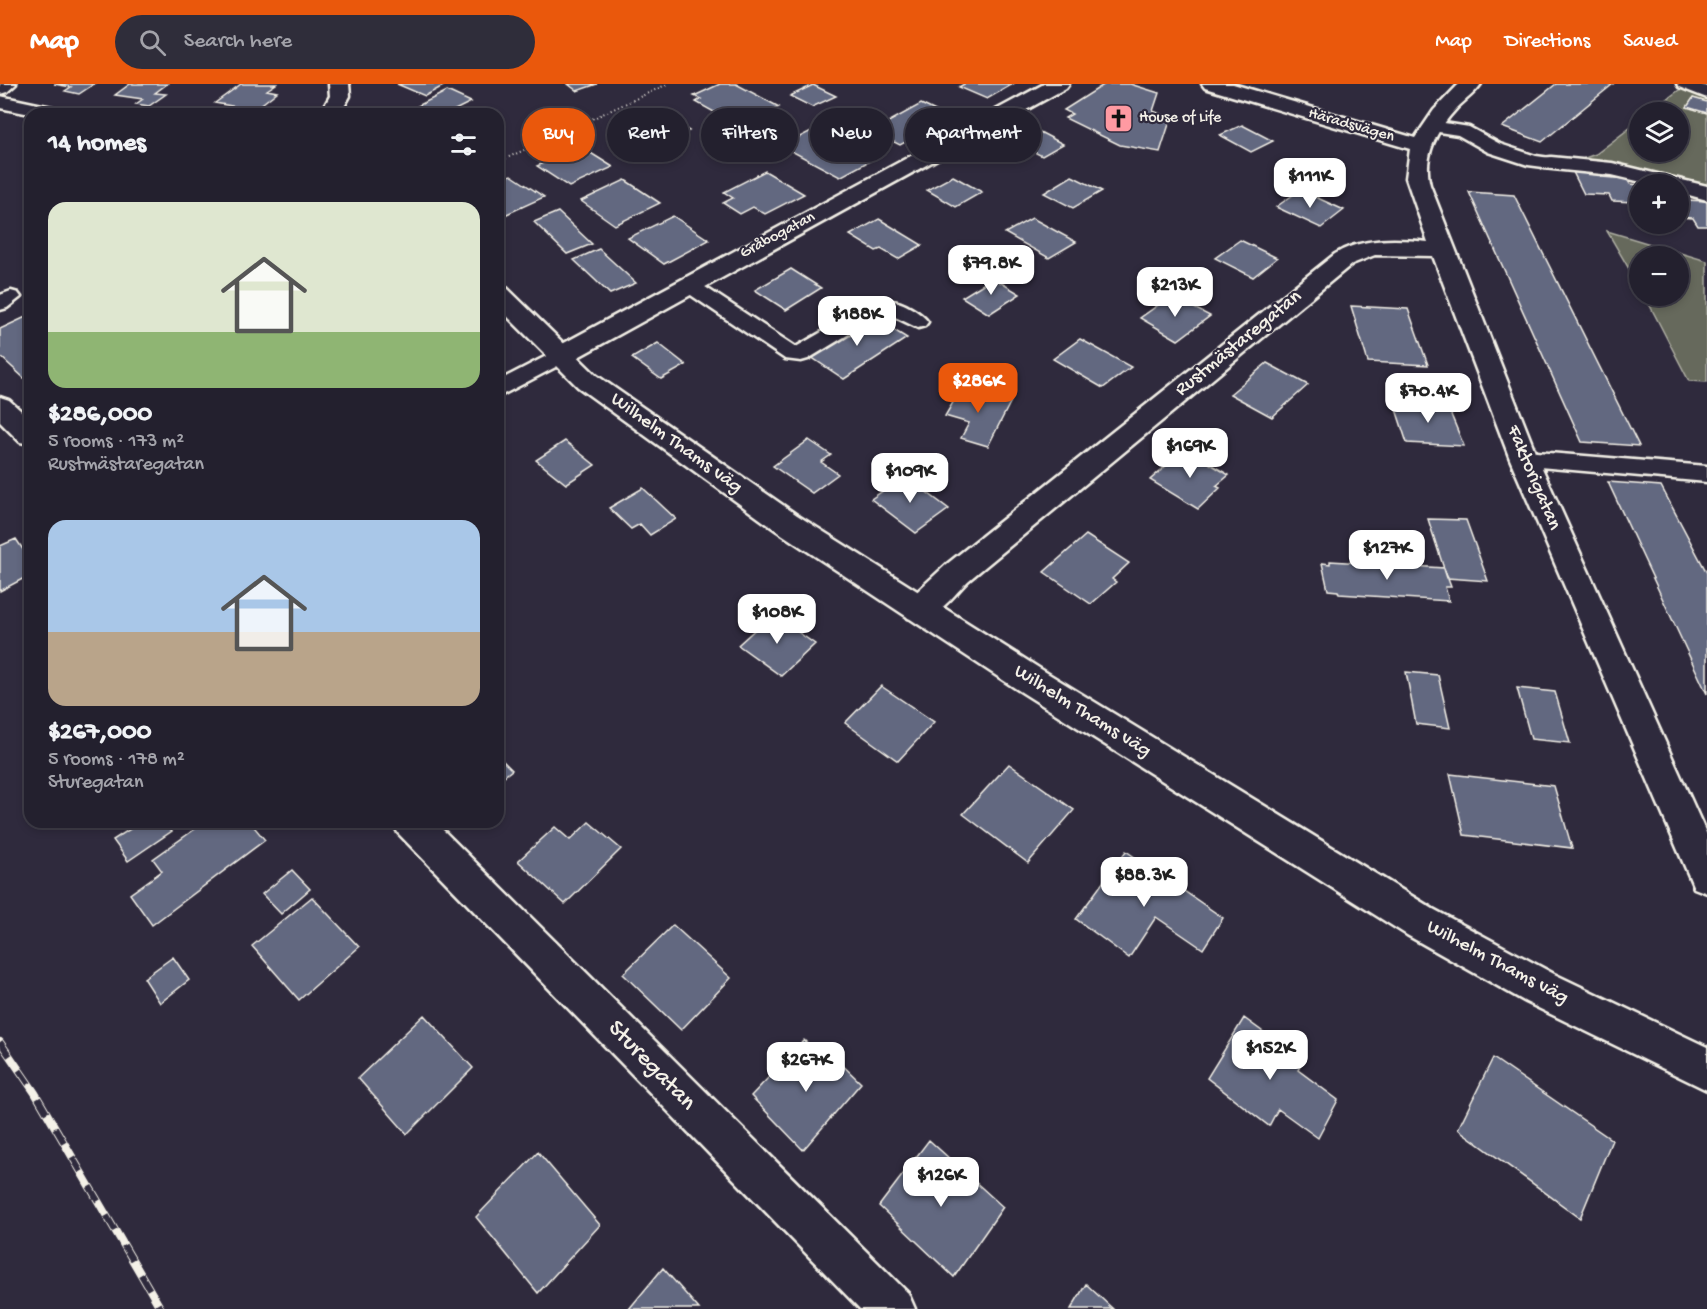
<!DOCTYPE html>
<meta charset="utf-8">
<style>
:root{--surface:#23202e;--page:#2f2d3a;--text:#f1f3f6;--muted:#a3a3aa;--line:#403e4a;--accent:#ea580c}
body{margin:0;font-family:"Gochi Hand",sans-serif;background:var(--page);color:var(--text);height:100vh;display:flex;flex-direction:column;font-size:22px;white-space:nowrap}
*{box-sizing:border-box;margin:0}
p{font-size:20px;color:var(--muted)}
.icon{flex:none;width:33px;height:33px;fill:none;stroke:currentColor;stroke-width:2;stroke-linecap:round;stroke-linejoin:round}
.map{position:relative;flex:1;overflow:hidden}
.drawer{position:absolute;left:24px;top:24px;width:480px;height:720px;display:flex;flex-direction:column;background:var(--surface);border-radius:18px;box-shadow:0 3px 9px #0003,0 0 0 2px var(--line)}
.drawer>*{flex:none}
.top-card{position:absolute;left:522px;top:24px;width:570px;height:54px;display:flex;gap:12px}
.tools{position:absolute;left:1629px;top:18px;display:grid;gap:12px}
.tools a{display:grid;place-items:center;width:60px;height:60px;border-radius:50%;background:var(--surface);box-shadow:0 3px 9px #0003,0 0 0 2px var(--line);font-size:30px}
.price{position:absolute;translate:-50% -51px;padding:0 14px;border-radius:12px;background:#fff;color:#222;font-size:20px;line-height:39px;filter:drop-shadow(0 2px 3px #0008)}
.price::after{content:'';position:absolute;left:50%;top:36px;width:18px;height:14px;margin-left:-9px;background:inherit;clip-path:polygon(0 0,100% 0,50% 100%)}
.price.on{background:var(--accent);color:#fff}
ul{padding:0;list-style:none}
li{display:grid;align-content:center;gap:12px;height:318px;padding:0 24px}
li span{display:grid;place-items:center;height:186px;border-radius:18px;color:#555}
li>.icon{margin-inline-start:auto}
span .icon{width:108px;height:108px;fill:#fffc;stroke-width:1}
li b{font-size:26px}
h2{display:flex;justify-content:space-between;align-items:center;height:72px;padding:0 24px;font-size:26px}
.tag{padding:0 21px;border-radius:27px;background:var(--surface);box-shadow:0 3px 9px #0003,0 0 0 2px var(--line);font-size:21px;line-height:54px}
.tag.on{background:var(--accent);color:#fff}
header{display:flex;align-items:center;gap:36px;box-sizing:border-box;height:84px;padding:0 30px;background:var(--accent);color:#fff}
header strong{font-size:28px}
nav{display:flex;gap:33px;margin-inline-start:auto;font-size:21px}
.search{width:420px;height:54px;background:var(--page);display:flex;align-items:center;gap:15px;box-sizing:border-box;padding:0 21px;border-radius:33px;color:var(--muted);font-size:22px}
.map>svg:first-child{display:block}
.green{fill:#66695b;stroke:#adada2;stroke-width:1.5}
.building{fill:#626780;stroke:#f4f1e8;stroke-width:1.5}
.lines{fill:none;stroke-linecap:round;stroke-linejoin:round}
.service-casing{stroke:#f4f1e8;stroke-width:5}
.minor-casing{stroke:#f4f1e8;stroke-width:5}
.tertiary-casing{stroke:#f4f1e8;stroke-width:5}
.path{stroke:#f4f1e8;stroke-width:2;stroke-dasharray:1 3;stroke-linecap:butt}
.service{fill:#2f2a3d;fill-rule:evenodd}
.minor{fill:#2f2a3d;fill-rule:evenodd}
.tertiary{fill:#2f2a3d;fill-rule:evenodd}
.rail-casing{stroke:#f4f1e8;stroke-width:8}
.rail{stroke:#2f2a3d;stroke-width:6;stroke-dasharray:17;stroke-linecap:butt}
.labels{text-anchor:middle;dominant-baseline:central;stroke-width:4.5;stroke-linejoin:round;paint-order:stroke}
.far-poi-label{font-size:16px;fill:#f4f1e8;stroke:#2f2a3d;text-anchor:start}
.far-street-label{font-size:16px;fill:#f4f1e8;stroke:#2f2a3d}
.street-label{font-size:20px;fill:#f4f1e8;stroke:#2f2a3d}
.near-street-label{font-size:24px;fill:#f4f1e8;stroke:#2f2a3d}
</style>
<header>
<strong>Map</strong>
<div class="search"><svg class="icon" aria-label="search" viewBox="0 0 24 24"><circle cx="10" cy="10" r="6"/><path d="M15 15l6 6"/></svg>Search here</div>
<nav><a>Map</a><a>Directions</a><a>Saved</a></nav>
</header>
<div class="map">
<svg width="1707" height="1225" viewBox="0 0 1707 1225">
<rect width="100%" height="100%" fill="#2f2a3d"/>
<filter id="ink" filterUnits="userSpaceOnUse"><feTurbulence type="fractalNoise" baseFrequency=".0167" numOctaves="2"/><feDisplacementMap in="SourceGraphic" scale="12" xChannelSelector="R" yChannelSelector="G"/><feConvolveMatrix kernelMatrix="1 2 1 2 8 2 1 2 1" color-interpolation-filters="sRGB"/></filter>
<g filter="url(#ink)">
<!-- green -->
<path class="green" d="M1687 0H1707V18L1693 14 1687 23 1707 29V106L1579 76 1596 70 1639 37 1640 68H1678V28H1650Z
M1607 147 1707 177V298L1689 297 1645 212H1678V172H1640L1639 202Z"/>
<!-- building -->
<path class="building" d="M54 0H94L79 10 65 7 71 3Z
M130 0H167L155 9 166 10 149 22 136 20 143 15 115 11Z
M241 0H276L267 6 277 8 254 26 215 19Z
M397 0H443L445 1 425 12Z
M568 0H597L577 7Z
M720 0H736L779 23 744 39 735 34 730 37 696 18 701 15 694 12Z
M964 0H1013L987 15 959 3Z
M1105 0H1130L1159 9 1153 27 1171 34 1160 68 1120 61 1065 34 1072 30 1064 26Z
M1556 0H1613L1542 58 1502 43Z
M813 1 836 12 812 23 790 12Z
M447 7 471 18 447 30H419L410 26Z
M1693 14 1707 18V29L1687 23Z
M921 20 950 34 900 61 872 47Z
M657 28 689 47 651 65 642 59 633 63 621 55 630 51 619 45Z
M1242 41 1273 57 1251 68 1220 51Z
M817 44 875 74 840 93 782 62Z
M1036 46 1063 60 1042 72 1014 58Z
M581 63 613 83 569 103 537 82Z
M1572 86 1600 88 1602 93 1627 95 1630 100 1640 101V124L1636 118 1612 117 1609 111 1584 110Z
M765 87 804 110 765 130 753 123 740 130 723 119 733 114 724 108Z
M511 91 544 113 498 134V96Z
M953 92 982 108 956 123 927 106Z
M1072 92 1102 107 1073 124 1044 109Z
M625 96 660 119 615 141 581 117Z
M1300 106 1344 126 1321 144 1276 123Z
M1469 108 1514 111 1639 362 1582 358Z
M1678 109 1686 116 1707 117V142H1698L1693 134 1678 133Z
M558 128 592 160 567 170 534 138Z
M673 132 709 156 664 180 628 154Z
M1032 134 1076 158 1049 174 1005 149Z
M879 135 922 161 898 175 881 165 876 167 850 151Z
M1240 156 1277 174 1253 193 1215 174Z
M599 165 636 199 610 210 574 176Z
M791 185 821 204 786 226 755 206Z
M993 194 1020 210 989 230 962 213Z
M1171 212 1210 232 1178 256 1140 234Z
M1351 222 1408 225 1428 281 1368 278Z
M30 231V291L24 294 0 272V245Z
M871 232 907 254 844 295 808 271Z
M1080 255 1131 283 1103 304 1053 275Z
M658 259 686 281 661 295 632 274Z
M1267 279 1308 301 1272 333 1230 310Z
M962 303 1011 317 988 362 961 354 969 339 945 332Z
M1394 319 1447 321 1464 362 1407 359Z
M809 356 831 371 821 378 838 390 812 409 773 382Z
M565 357 595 381 566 400 536 376Z
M1185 365 1229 391 1216 402 1220 404 1198 425 1150 396Z
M905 392 949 425 916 449 871 415Z
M1608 398 1661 402 1707 489V610Z
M643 404 676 435 650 451 640 440 631 445 609 424Z
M1428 435 1466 436 1488 497 1447 494Z
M1086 451 1129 479 1112 495 1116 498 1091 520 1044 488Z
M16 455 30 476V491L0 507V462Z
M1330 477 1444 484 1451 503H1445L1449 517 1339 510 1338 507 1328 506 1322 479 1330 480Z
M772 530 815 560 781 592 738 561Z
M1406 588 1438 591 1450 644 1416 640Z
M881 602 934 638 898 677 845 639Z
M1517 604 1555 608 1570 659 1531 655Z
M498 672 512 686 498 697Z
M1009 680 1074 726 1028 779 963 730Z
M1450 690 1554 702 1572 764 1464 751Z
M141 738H165L172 747 128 777 113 756Z
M205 738H250L265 756 152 841 130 810 162 787 153 775Z
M589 738 621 765 565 820 518 777 555 743 570 756Z
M1126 767 1223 834 1203 865 1156 833 1129 874 1076 835Z
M292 786 310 805 281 830 262 810Z
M312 813 359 863 299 916 252 862Z
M673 841 731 894 681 946 623 890Z
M173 873 189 896 160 919 144 894Z
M424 931 473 984 407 1050 358 994Z
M1244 934 1303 977 1298 986 1338 1016 1318 1054 1278 1025 1269 1042 1207 994Z
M804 956 825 977 831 970 861 999 803 1066 751 1012Z
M1493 974 1612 1056 1580 1134 1458 1045Z
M929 1056 1003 1123 954 1193 879 1122Z
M538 1068 600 1141 538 1209 476 1133Z
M663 1184 699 1225H629Z
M1086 1200 1113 1225H1071Z"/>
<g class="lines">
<defs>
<path id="service" d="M1677 0H1699L1707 3V14L1679 3Z
M1432 37 1469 43 1500 60 1536 72 1557 75 1560 79 1557 83 1551 84 1528 81 1488 68 1458 51 1426 46 1424 42Z
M689 195 696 197 796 263 867 222C874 220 883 217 891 217 902 217 922 229 928 238L925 242 918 244 889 230 880 231 808 275 801 277 785 275 682 205 679 201 682 197Z
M11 207 18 209 21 213 7 224 0 226V211Z
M562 264 569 266 572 271 569 276 498 313V297Z
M1524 367 1707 382V398L1516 381 1513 375 1516 369Z"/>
<path id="minor" d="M0 0H16L7 8 0 10Z
M1044 0H1069L1066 4 571 277 562 279 553 277 549 271 553 265Z
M1202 0H1233L1415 54 1434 26 1459 0H1481C1475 9 1465 16 1457 24 1438 44 1422 72 1430 101L1538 375 1707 751V809L1694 804 1689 792 1510 375 1433 172 1375 171 1352 180 969 496C952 512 933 542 908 534L903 525 908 516 947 480 1335 170C1362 153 1398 155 1428 158L1406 94 1410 65 1205 4Z
M1551 73 1612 79 1707 102V116L1678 108V100H1650L1612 91 1543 84 1540 79 1543 74Z
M0 313 9 316 30 335V360L20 358 0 338Z
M393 738H435L908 1209 915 1225H860L398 749Z"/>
<path id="tertiary" d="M329 0H349L350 12 340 30H320L330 12Z
M0 12 66 26 69 30H30L0 24Z
M498 202 507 204 596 291 797 431 1039 584 1433 825 1554 890 1707 963V1006L1526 918 1407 851 1015 604 777 447 578 303 498 223Z"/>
</defs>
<!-- service casing -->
<use href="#service" class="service-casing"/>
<!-- minor casing -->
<use href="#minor" class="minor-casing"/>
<!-- tertiary casing -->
<use href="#tertiary" class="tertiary-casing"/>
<!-- path -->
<path class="path" d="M498 78 668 0"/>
<!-- service -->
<use href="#service" class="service"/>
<!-- minor -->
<use href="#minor" class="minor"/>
<!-- tertiary -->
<use href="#tertiary" class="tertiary"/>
<defs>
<path id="rail" d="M0 958 35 1009 161 1225"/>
</defs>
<!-- rail casing -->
<use href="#rail" class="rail-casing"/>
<!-- rail -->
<use href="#rail" class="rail"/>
</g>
</g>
<!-- icons -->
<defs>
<symbol id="church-square" viewBox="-11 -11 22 22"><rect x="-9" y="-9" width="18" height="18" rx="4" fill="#ff9aa2" stroke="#2f2a3d"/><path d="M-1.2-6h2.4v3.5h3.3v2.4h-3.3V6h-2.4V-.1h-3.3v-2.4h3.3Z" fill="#111"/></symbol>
</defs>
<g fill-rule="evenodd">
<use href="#church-square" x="1102" y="18" width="33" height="33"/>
</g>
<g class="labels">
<!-- far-poi labels -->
<g class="far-poi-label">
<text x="1139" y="34">House of Life</text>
</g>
<!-- far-street labels -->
<g class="far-street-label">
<text transform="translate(1351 42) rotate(16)">Häradsvägen</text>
<text transform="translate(778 152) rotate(-28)">Gråbogatan</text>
</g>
<!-- street labels -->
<g class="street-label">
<text transform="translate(1239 260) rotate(-39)">Rustmästaregatan</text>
<text transform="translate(676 360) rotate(36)">Wilhelm Thams väg</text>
<text transform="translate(1533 394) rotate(67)">Faktorigatan</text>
<text transform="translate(1082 628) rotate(32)">Wilhelm Thams väg</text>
<text transform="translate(1497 879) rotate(28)">Wilhelm Thams väg</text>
</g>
<!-- near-street labels -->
<g class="near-street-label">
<text transform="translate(651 982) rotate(46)">Sturegatan</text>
</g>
</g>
</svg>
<div class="tools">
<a><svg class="icon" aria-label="layers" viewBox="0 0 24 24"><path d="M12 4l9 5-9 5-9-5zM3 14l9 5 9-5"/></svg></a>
<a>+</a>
<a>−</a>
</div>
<b class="price" style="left:1310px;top:125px">$111K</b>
<b class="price" style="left:991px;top:212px">$79.8K</b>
<b class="price" style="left:1175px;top:234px">$213K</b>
<b class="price" style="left:857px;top:263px">$188K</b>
<b class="price on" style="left:978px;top:330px">$286K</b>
<b class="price" style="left:1428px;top:340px">$70.4K</b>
<b class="price" style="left:1190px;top:395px">$169K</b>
<b class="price" style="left:910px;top:420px">$109K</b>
<b class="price" style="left:1387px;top:497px">$127K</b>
<b class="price" style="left:777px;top:561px">$108K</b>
<b class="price" style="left:1144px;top:824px">$88.3K</b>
<b class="price" style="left:1270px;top:997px">$152K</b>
<b class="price" style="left:806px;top:1009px">$267K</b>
<b class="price" style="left:941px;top:1124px">$126K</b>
<div class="top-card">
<a class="tag on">Buy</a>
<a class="tag">Rent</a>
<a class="tag">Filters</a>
<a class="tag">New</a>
<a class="tag">Apartment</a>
</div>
<section class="drawer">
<h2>14 homes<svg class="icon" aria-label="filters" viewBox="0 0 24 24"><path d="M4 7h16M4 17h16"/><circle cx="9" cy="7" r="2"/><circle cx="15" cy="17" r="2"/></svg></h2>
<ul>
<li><span style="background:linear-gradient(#dfe7d0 70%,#8fb573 0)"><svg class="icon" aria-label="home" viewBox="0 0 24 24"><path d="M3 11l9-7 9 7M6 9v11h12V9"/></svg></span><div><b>$286,000</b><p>5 rooms · 173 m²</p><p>Rustmästaregatan</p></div></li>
<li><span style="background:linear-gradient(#a9c7e8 60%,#b9a48a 0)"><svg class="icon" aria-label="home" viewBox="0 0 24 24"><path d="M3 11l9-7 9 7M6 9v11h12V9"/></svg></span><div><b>$267,000</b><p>5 rooms · 178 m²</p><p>Sturegatan</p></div></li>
</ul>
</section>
</div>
